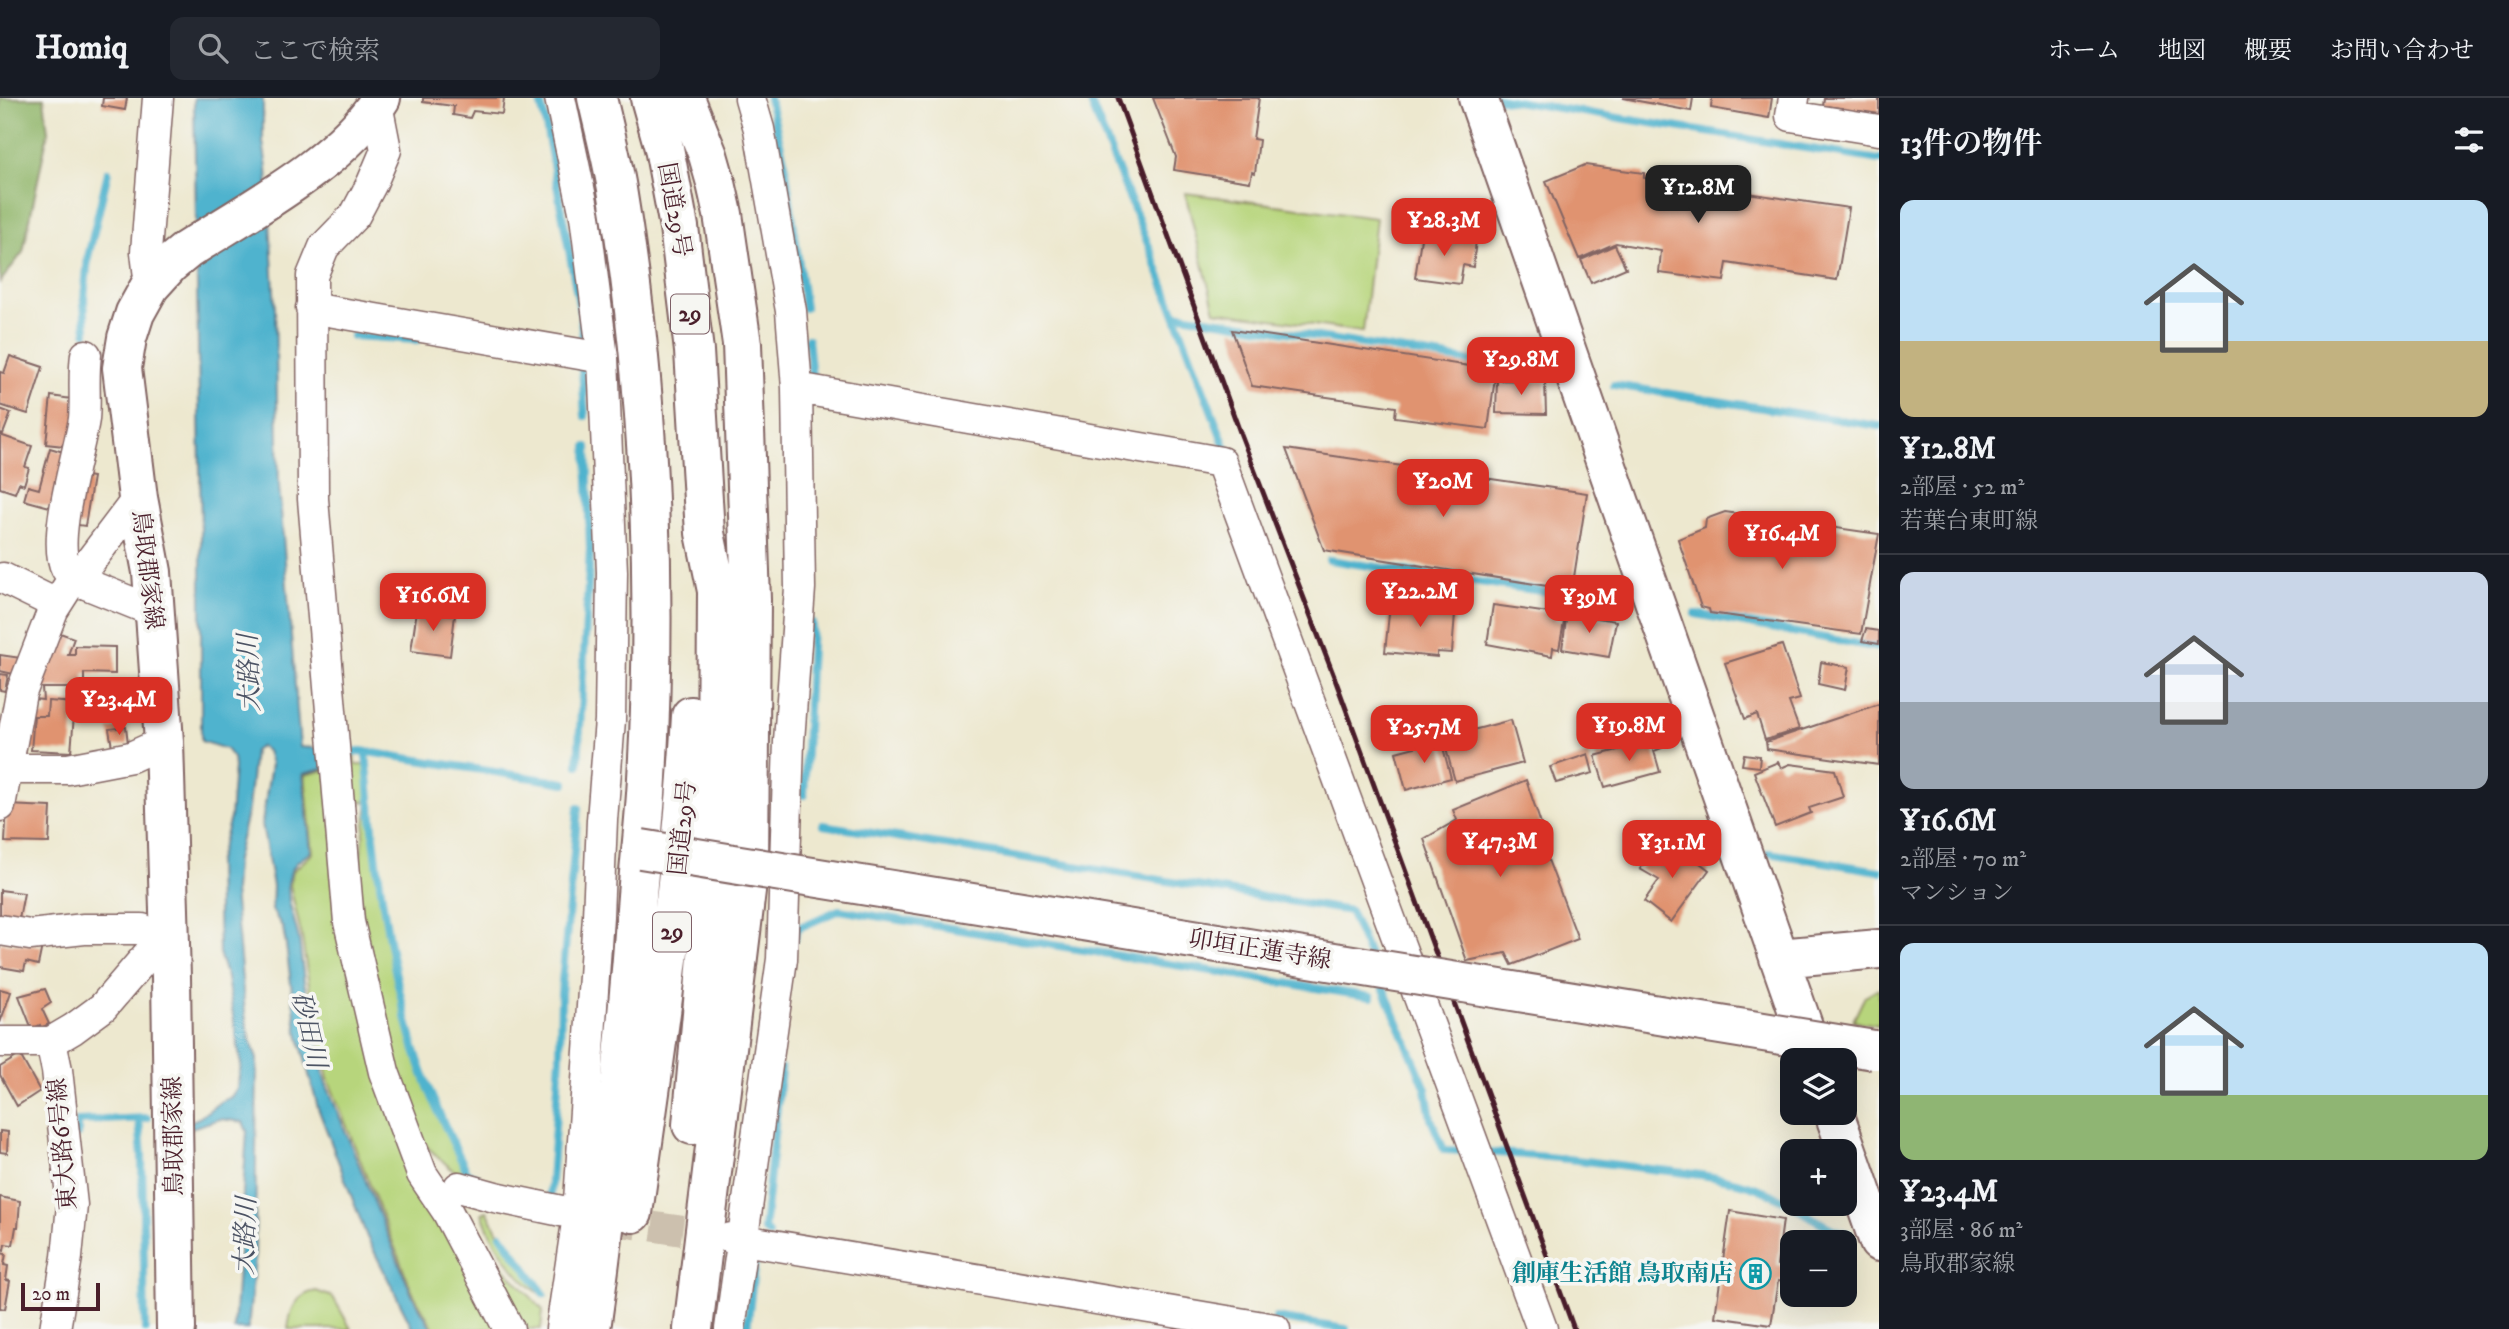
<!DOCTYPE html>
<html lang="ja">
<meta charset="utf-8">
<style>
:root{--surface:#171b24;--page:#242831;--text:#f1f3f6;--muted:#9ea1a6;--line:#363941;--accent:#d93025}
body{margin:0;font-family:"IM FELL DW Pica","Noto Serif JP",serif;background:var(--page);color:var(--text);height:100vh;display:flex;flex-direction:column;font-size:26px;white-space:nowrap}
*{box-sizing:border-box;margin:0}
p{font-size:23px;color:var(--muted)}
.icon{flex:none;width:38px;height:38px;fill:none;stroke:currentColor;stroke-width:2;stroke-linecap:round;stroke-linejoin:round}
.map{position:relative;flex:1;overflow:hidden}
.sheet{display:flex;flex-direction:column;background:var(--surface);width:630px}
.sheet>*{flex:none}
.controls{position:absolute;left:1780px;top:950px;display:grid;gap:14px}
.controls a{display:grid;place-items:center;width:77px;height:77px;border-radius:14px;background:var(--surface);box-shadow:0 7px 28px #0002;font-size:35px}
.scale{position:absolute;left:21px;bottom:18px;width:79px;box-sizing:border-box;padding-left:7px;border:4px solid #4a1f2b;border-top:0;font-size:19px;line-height:24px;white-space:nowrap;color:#4a1f2b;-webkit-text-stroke:5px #f6f6f2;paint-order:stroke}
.price{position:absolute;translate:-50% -60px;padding:0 16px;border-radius:14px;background:var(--accent);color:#fff;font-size:23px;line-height:46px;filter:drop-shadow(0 2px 4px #0008)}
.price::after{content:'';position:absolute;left:50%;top:42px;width:21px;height:16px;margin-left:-10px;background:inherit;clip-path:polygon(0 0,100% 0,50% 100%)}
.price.current{background:#222;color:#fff}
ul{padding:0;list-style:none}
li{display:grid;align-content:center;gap:14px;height:371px;padding:0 21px}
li+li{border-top:2px solid var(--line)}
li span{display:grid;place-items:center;height:217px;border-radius:14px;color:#555}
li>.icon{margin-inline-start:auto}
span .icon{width:126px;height:126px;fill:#fffc;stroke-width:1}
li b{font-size:30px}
h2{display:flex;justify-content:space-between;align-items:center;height:84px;padding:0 21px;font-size:30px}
header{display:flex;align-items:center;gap:42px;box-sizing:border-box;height:98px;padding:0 35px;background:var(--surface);border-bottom:2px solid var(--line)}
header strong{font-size:33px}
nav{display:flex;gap:38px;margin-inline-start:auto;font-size:24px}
.search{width:490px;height:63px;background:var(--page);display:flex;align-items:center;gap:18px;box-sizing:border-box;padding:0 24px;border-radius:14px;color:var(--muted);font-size:26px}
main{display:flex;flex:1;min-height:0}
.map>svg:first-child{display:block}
.green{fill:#b7d57b;stroke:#807a53;stroke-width:2}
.forest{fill:#91b66b;stroke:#6e6a4b;stroke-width:2}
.water{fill:#4fb3ce;stroke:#4c697c;stroke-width:2}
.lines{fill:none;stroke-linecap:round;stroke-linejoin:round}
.stream{stroke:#4fb3ce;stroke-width:8}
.building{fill:#e09370}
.minor-tunnel{stroke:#ccc0ae;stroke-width:30;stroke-dasharray:30 15;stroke-linecap:butt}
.minor-casing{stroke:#836564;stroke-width:33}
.major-casing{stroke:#836564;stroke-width:42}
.highway-casing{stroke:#836564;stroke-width:42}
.minor{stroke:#fff;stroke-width:30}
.major{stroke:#fff;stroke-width:38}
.highway{stroke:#fff;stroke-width:38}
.rail{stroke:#4a1f2b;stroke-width:5}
.major-bridge-casing{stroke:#836564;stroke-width:42;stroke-linecap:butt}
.major-bridge{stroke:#fff;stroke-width:38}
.labels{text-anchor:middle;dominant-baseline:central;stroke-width:7;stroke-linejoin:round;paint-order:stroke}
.shield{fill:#f6f6f2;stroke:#7e6067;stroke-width:2}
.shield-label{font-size:23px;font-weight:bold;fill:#4a1f2b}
.street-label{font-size:24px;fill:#4a1f2b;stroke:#f6f6f2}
.culture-label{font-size:24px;font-weight:bold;fill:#0d838f;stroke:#f6f6f2;text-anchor:end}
.water-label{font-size:26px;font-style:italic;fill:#4c5364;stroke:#f6f6f2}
</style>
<header>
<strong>Homiq</strong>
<div class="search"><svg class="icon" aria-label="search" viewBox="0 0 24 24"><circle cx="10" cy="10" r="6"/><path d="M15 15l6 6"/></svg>ここで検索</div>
<nav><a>ホーム</a><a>地図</a><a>概要</a><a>お問い合わせ</a></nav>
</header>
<main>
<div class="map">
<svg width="1879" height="1231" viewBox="0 0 1879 1231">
<rect width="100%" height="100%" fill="#f6f6f2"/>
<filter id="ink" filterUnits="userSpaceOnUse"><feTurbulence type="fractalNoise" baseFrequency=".0143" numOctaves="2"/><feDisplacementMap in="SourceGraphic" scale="14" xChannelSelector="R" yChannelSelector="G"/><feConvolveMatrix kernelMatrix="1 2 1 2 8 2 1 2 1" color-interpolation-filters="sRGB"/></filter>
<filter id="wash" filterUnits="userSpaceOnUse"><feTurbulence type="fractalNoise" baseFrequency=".00686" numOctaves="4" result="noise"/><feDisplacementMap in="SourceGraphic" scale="28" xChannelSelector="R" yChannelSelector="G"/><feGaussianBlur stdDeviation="1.57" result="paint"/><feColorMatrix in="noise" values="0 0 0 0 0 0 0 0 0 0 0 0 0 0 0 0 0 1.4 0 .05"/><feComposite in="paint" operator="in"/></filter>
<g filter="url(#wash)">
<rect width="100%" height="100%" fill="#ede8cf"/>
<!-- green -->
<path class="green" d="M1185 95 1376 120 1363 234 1215 213Z
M354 655 355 667H366C375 759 385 864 414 952 429 998 450 1042 471 1085L465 1083 426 1048 411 1021 373 874 357 784 368 704 360 703 348 757 341 656Z
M329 671 350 880 502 1231H434L413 1195 328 981 318 931 314 921 302 840 290 787 293 773 313 755 305 677Z
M1879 890V927L1853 923 1865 898Z
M456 1100 473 1121 493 1158 543 1212 541 1231H516Z
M487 1113 500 1138 541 1196C517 1183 490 1141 482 1115Z
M316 1193 333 1199 351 1231H288C290 1212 296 1196 316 1193Z"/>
<!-- forest -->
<path class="forest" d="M0 0H44L48 34 23 154 0 184Z"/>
<!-- water -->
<path class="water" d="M194 0H263V44L267 70 275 210 279 388 300 649 328 651 329 669 303 676 311 754 297 764 291 773 288 785 289 803 299 841 304 884 325 983 412 1197 432 1231H413L367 1139 318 1010 297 932 286 847 283 830 272 812 273 788 262 726 271 666 267 653 261 648 254 653 248 711 236 762 234 793 245 915 249 939 257 961 255 1161 248 1231H234L247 1033 243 1024 220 1021 182 1033V1027L199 1020 220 1004 231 999 237 990 241 967 227 880 219 855 217 766 230 720 234 669 233 660 226 651 201 643V434Z"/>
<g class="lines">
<!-- stream -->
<path class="stream" d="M539 0 545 22 581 217 583 246
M769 0 785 66 805 210
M1089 0 1152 156 1229 359
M1496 0 1879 62
M1175 216 1549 276
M86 234 84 201 88 159 108 74
M353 238 417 242
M808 241 812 280
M575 266 582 269 585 318
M1614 287 1879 328
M1329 462 1629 506
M1696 516 1879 550
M366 654C373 749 387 857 414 949 427 993 448 1035 468 1076L476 1079
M340 655 361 653 565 685
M578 667 590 451 587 349
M804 697 812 525
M823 727 1350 813 1369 857
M1769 755 1879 773
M795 840 796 831 839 812 1371 899
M1380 882 1426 991 1431 1021 1444 1052 1469 1053
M139 1021 142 1058 145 1231
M78 1036V1023L147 1020
M1482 1054C1535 1057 1589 1063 1642 1070 1677 1074 1714 1077 1748 1087 1765 1092 1782 1101 1797 1110 1814 1120 1830 1133 1849 1136
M550 1097 560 960 561 895 578 710
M769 1136 764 1132 781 971
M501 1137 544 1196
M1276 1220 1346 1231
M747 1231 755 1162"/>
</g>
<g id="blocks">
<!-- building -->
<path class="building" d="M103 0H127L125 12 102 8Z
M423 0H504L502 16 473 13 470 20 453 17 454 8 423 4Z
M1153 0H1259L1253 41 1259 42 1255 75 1252 74 1250 84 1174 72 1176 59Z
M1623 0H1693L1691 13Z
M1712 0H1772L1769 20 1711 10Z
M1824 0H1879V16L1859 13V18L1840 14 1842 10 1823 8Z
M1585 67 1644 75V80L1849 110 1837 182 1727 165 1724 183 1659 175 1661 153 1616 145 1579 161 1546 83Z
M1422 134 1476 142 1473 169 1463 167 1460 186 1415 180Z
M1615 147 1626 170 1591 185 1581 162Z
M1232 232 1496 272 1488 331 1395 319 1396 309 1252 288Z
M10 258 43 269 28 316 0 307V274L4 275Z
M1497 282 1545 283 1546 316 1496 315Z
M51 298 79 302 73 349 46 346Z
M0 311 11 315 3 336 0 335Z
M0 337 32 348 25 369 29 370 24 387 19 385 15 395 0 390Z
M50 350 70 356 57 411 24 402 28 388 39 391Z
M1286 351 1587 395 1572 492 1324 452Z
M77 377 93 379 85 428 70 426Z
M1725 414 1879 436 1861 536 1710 515 1709 511 1701 509 1678 441 1705 430 1706 421Z
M1413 502 1442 504 1440 513 1455 515 1452 555 1437 554V559L1385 554 1390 507 1411 508Z
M1493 507 1556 516 1555 522 1564 524 1559 551 1553 550 1552 558 1487 546Z
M417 512 455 517 450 558 411 553Z
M1567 515 1616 523 1609 559 1562 551Z
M49 531 74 540 68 557H75V548L115 549V576L84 575V600H73V590H42L43 602 25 600Z
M1866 531 1879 533V546L1862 543Z
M1782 547 1800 601 1789 604 1799 631 1765 642 1757 616 1745 621 1725 565Z
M0 557 21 560 18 577 0 573Z
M1821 564 1849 569 1845 592 1818 586Z
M0 576 8 577 5 593 0 592Z
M48 603 75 605 71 654 31 652 34 618H47Z
M1879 606V667L1767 651 1766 644Z
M1511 622 1523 665 1455 683 1443 640Z
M126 629 128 646 112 649 109 631Z
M1659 641 1662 650 1654 653 1660 674 1605 689 1595 658Z
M1441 642 1451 680 1406 692 1396 654Z
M1588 656 1593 675 1556 685 1550 669Z
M1744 656 1760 658 1759 669 1742 667Z
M1778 664 1781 670 1790 666 1835 672 1843 699 1809 710 1811 715 1775 729 1754 674Z
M1526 682 1544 735 1539 738 1578 841 1512 867 1506 855 1467 863 1424 741 1457 722 1453 712Z
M7 707 51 709 49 745 5 744Z
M1657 747 1673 759 1679 749 1709 772 1671 824 1644 803 1659 782 1640 771Z
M0 792 24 795 19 821 0 818Z
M0 845 42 848 38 867 26 864 24 873 0 869Z
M0 891 11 894 0 925Z
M45 891 51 905 42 911 49 926 41 930 40 927 32 931 19 898Z
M20 957 40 993 17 1008 0 977V969Z
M0 1033 8 1034 7 1055 0 1054Z
M0 1099 20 1103 18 1129H16L13 1147 5 1146 4 1152 0 1151Z
M1730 1113 1783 1122 1777 1167 1791 1169 1790 1185 1778 1183 1771 1227 1715 1219Z
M0 1155 6 1156 4 1167 8 1168 6 1182 10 1183 5 1211 0 1210Z"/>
</g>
</g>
<g filter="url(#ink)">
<use href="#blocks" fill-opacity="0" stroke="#836564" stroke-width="2"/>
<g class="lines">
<!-- minor-tunnel -->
<path class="minor-tunnel" d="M608 1122 725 1139"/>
<defs>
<path id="minor" d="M560 0 585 118 603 260 612 474 610 622 602 722 598 818 578 1118 561 1231
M1794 0 1791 18 1879 32
M377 6 386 52 372 85 355 117 324 149 312 178 313 401 349 824 384 974 422 1076 447 1113 509 1231
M150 188 146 154 158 0
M311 210 603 260
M86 257C83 279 86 300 84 321 79 355 51 441 66 470 68 474 73 478 76 482L138 400
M797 290 1221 364 1542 1231
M3 480 56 506
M6 671H68L131 659 164 644
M0 708 21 595 53 512 69 487 76 482 153 513
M0 832 30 837 84 831H142
M0 944H51L73 931 103 909 169 832
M51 944 57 972 72 1107 67 1159 55 1231
M459 1089 495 1099 590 1119
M731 1140 1275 1231
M730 1231 782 861 789 643 800 490 797 290 791 213 759 31 750 0"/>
<path id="major" d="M1478 0 1815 962
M1779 860 1879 851
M1834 1015 1879 1144
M176 1231 171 879 164 644 152 474 138 400 122 270 127 240 135 215 150 188 170 166 187 152C249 112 342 64 381 0"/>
<path id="highway" d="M650 0 664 50 679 129 694 253 705 435 717 493 716 681 710 826 692 1027
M685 0 708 57 716 85 723 116 742 246 751 502 749 768 693 1231
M633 1115C656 950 682 785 691 618
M591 1231C611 1087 626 943 637 798 640 759 645 720 647 680 658 484 649 285 617 91 612 61 604 30 597 0"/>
</defs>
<!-- minor casing -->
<use href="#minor" class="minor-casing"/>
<!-- major casing -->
<use href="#major" class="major-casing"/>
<!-- highway casing -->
<use href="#highway" class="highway-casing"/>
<!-- minor -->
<use href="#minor" class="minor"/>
<!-- major -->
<use href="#major" class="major"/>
<!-- highway -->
<use href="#highway" class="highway"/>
<!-- rail -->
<path class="rail" d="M1118 0 1241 337 1335 581 1574 1231"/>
<defs>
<path id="major-bridge" d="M641 751 1874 952"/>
</defs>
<!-- major-bridge casing -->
<use href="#major-bridge" class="major-bridge-casing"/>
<!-- major-bridge -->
<use href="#major-bridge" class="major-bridge"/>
</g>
</g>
<!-- icons -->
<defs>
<symbol id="building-ring" viewBox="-11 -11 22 22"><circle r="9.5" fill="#f6f6f2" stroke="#0f9aa8" stroke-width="1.5"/><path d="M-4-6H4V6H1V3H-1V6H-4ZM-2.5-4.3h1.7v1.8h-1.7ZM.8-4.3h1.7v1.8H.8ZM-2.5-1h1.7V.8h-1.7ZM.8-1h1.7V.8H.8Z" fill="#0f9aa8"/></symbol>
</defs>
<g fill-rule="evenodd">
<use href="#building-ring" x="1738" y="1158" width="35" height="35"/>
</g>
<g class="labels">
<!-- shield labels -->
<g class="shield">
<rect x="671" y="196.5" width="38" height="39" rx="5"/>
<rect x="653" y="814.5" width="38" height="39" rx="5"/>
</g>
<g class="shield-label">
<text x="690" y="216">29</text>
<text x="672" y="834">29</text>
</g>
<!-- street labels -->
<g class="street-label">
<text transform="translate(674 112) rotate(80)">国道29号</text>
<text transform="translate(147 472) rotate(83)">鳥取郡家線</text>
<text transform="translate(683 730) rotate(-84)">国道29号</text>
<text transform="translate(1260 852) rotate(9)">卯垣正蓮寺線</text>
<text transform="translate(174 1038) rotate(-91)">鳥取郡家線</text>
<text transform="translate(63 1046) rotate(-95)">東大路6号線</text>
</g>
<!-- culture labels -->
<g class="culture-label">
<text x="1733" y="1176">創庫生活館 鳥取南店</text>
</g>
<!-- water labels -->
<g class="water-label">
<text transform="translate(250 575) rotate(-92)">大路川</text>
<text transform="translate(308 932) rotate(77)">砂田川</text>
<text transform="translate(246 1138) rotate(-88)">大路川</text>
</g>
</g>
</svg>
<div class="controls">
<a><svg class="icon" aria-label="layers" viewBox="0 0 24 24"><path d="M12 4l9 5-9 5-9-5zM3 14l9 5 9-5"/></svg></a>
<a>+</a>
<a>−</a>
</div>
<div class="scale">20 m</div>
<b class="price current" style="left:1698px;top:127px">¥12.8M</b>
<b class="price" style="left:1444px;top:160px">¥28.3M</b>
<b class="price" style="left:1521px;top:299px">¥29.8M</b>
<b class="price" style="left:1443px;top:421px">¥20M</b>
<b class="price" style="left:1782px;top:473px">¥16.4M</b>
<b class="price" style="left:1420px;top:531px">¥22.2M</b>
<b class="price" style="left:433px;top:535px">¥16.6M</b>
<b class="price" style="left:1589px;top:537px">¥39M</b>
<b class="price" style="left:119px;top:639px">¥23.4M</b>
<b class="price" style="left:1629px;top:665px">¥19.8M</b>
<b class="price" style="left:1424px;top:667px">¥25.7M</b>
<b class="price" style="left:1500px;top:781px">¥47.3M</b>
<b class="price" style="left:1672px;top:782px">¥31.1M</b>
</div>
<section class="sheet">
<h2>13件の物件<svg class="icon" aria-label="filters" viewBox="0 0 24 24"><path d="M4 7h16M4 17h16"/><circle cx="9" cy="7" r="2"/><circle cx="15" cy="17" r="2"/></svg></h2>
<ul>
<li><span style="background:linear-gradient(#bfe0f5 65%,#c2b280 0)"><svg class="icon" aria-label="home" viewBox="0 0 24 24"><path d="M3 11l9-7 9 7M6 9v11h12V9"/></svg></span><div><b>¥12.8M</b><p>2部屋 · 52 m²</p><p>若葉台東町線</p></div></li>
<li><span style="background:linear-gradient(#c9d6e8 60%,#9aa5b1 0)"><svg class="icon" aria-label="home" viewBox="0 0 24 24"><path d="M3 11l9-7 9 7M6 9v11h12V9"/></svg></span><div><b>¥16.6M</b><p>2部屋 · 70 m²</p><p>マンション</p></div></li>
<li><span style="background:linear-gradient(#bfe0f5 70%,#8fb573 0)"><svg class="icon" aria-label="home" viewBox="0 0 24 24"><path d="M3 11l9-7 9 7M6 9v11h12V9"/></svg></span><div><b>¥23.4M</b><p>3部屋 · 86 m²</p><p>鳥取郡家線</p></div></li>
</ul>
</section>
</main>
